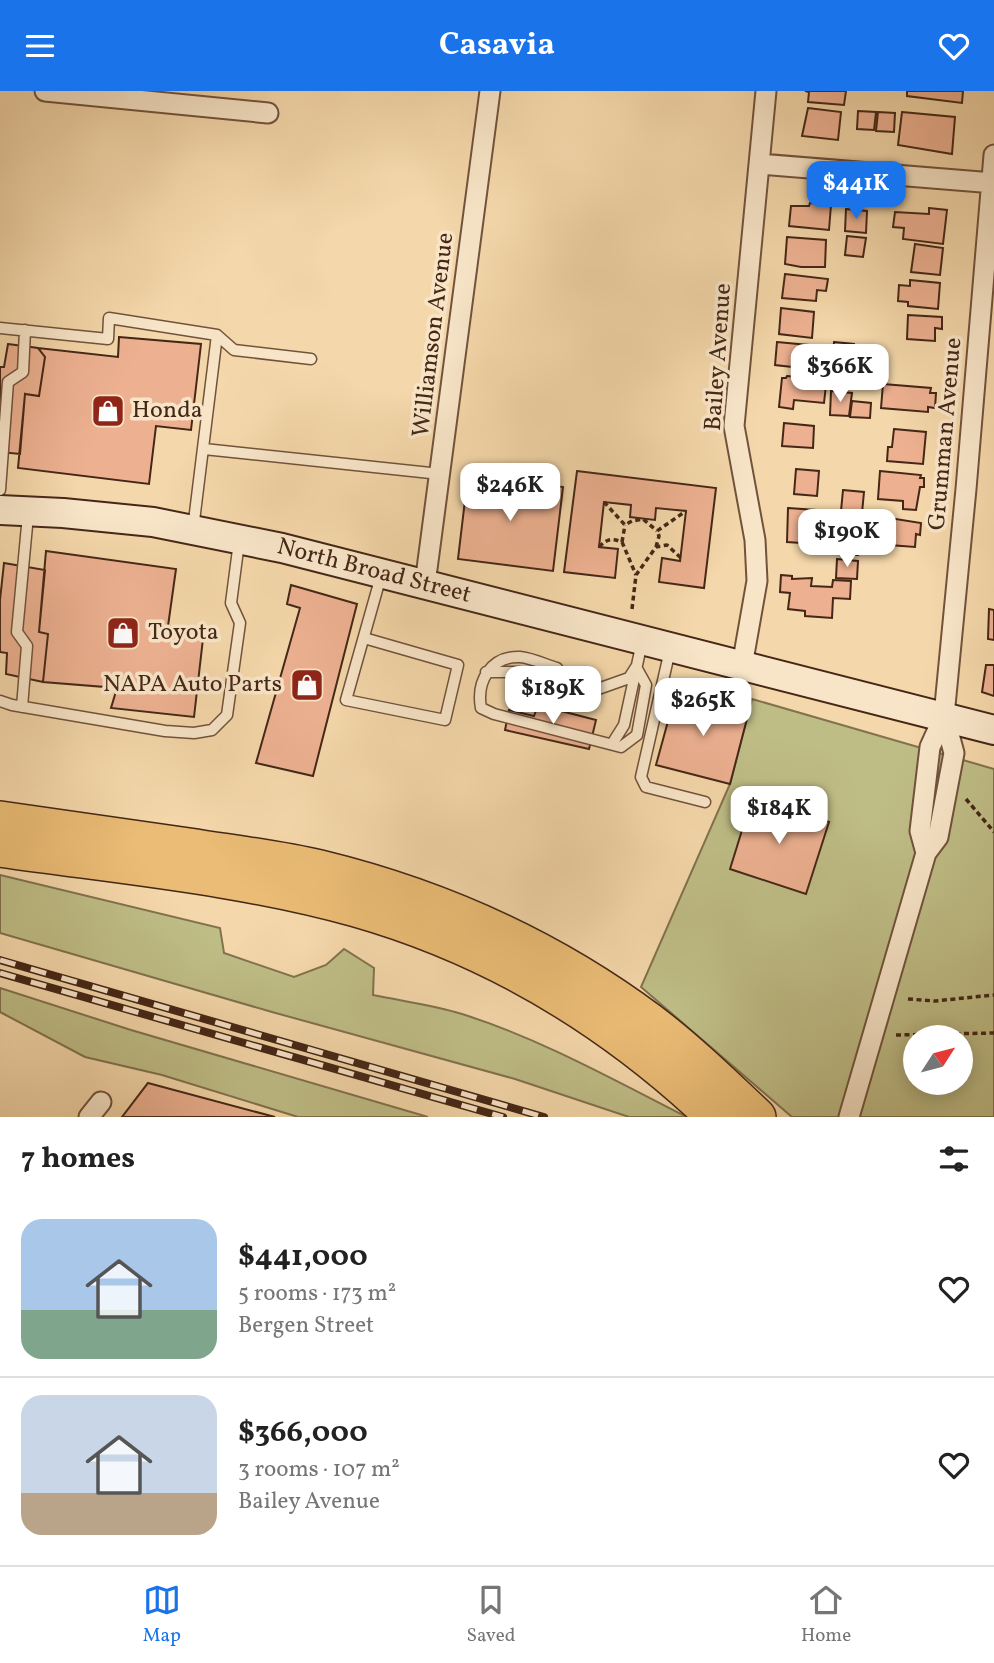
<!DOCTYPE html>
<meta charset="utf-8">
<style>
:root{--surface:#fff;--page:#f2f2f2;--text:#222;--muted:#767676;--line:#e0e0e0;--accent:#1a73e8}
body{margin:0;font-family:Vollkorn,serif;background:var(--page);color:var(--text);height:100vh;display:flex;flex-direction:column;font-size:26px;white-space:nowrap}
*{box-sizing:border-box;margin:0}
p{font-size:23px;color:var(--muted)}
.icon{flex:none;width:38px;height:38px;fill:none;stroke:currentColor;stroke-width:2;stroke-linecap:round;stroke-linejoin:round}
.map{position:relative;height:1026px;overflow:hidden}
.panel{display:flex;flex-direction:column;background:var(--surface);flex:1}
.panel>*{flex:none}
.needle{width:46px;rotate:54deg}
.controls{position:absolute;left:903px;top:934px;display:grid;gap:14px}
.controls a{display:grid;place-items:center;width:70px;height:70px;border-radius:50%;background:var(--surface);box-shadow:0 4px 18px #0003;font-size:35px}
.price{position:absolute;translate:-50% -60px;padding:0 16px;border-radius:14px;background:#fff;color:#222;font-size:23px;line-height:46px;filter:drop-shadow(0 2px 4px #0008)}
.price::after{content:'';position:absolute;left:50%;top:42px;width:21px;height:16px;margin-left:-10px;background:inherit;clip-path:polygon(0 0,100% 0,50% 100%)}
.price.active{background:var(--accent);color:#fff}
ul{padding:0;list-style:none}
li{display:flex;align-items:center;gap:21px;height:175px;padding:0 21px}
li+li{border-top:2px solid var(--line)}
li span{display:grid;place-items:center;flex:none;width:196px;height:140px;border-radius:21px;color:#555}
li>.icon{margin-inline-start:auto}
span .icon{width:84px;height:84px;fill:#fffc;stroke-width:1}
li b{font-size:30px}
h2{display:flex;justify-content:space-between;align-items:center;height:84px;padding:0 21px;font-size:30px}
header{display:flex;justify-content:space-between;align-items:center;height:91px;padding:0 21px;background:var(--accent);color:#fff;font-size:32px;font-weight:700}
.tabs{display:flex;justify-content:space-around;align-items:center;height:98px;border-top:2px solid var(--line);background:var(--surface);font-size:19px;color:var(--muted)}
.tabs a{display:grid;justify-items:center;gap:4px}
.tabs .active{color:var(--accent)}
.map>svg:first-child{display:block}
.green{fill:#bfbd86;stroke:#82724e;stroke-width:2;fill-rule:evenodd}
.building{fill:#edb191;stroke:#452717;stroke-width:2}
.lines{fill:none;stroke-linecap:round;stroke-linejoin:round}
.lane-casing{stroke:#71533c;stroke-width:13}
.street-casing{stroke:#71533c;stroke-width:23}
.secondary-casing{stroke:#452717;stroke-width:32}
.highway-casing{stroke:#452717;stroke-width:40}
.path{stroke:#452717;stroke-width:3.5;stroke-dasharray:5 3.5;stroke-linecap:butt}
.lane{stroke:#f8e5c8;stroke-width:10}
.street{stroke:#f8e5c8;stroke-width:19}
.secondary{stroke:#f8e5c8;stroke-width:28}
.highway{stroke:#eabc75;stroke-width:37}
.rail-casing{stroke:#452717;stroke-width:8}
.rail{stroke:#f8e5c8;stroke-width:5;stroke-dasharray:16;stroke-linecap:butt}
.labels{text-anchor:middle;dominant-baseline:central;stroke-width:7;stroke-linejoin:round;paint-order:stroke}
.street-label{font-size:24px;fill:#452717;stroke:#f8e5c8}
.poi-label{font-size:24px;fill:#452717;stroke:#f8e5c8;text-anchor:start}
</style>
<header><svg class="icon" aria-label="menu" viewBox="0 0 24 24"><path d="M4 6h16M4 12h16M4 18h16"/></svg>Casavia<svg class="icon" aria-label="heart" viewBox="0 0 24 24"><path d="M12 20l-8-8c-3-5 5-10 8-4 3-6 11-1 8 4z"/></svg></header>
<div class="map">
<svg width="994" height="1026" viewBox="0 0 994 1026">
<rect width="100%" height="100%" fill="#f4d7aa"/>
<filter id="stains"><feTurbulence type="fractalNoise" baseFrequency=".00286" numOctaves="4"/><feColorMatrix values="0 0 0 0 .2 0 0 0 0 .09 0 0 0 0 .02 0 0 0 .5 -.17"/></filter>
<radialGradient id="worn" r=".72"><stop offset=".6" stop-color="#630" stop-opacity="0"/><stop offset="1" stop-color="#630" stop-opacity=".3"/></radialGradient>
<!-- green -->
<path class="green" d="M752 608 994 678V1026H792L641 896 730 693ZM915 947H961V992H915Z
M0 784 220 837 224 862 294 886 326 874 344 858 374 877 373 904C402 910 434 914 462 923 541 948 614 989 687 1026H629L515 988 272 921 0 842Z
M0 897 131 939 428 1026H298L162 984 85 966 0 921Z"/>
<!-- building -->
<path class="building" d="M805 0H846L844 14 808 11 809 1Z
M907 0H963L962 12 907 5Z
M808 17 841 21 838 49 802 45Z
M858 20 876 21 874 39 857 38Z
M878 21 895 22 894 41 876 40Z
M902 21 955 26 952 63 898 54Z
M810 112 831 114 829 139 789 135 791 115H809Z
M929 117 947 119 943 153 903 148 904 137 893 136 895 121 929 123Z
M846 118 867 120 866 142 845 140Z
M847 145 866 147 863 166 845 164Z
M787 146 826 149 825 176H801L785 173Z
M915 153 943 157 940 184 911 181Z
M785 183 828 188 826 200 817 199 816 210 782 207Z
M910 189 940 192 938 218 908 215V211L898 210 899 194 910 195Z
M781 217 814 221 812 247 779 243Z
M908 224 942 226V238L935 237V250L907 248Z
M119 246 201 253 191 339 156 335 149 393 18 377 25 303 39 305 45 266 38 257 118 266Z
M777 251 819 255 817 269H811L810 278 775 274Z
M834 251 854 253 853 271 833 268Z
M8 253 38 257 45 266 39 305 25 303 20 363 0 361V276H4Z
M803 283 827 285 824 312 794 309 793 318 779 316 782 287H786L787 285 802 286Z
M883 293 931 297 930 302H936L935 317 928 316V321L881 317Z
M831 300 852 302 849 325 830 324Z
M852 310 871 312 870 327 850 326Z
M784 332 814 335 813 357 782 355Z
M894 338 926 341 923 373 887 370 888 356H892Z
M796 378 819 380 817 405 794 403Z
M577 380 716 397 704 497 659 491 662 467 680 470 686 420 656 417 655 429 630 426 631 414 604 411 599 456 618 458 615 487 564 481Z
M880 380 921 384 920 387H924V396H920L916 419 903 418V410L878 408Z
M468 384 563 396 553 480 458 468Z
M843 399 864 401 862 422 841 420Z
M788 417 816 419 815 434H810L809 445H801V452L787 451Z
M883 426 921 432 920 444 916 443 915 456 889 454V447L881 446 882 440H879V434H882Z
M840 445 858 446V464L839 463Z
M46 460 176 478 168 535 204 539 194 626 111 617 117 597 43 591 48 543 39 541Z
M837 468 858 470 857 488 836 487Z
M4 472 45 479 39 541 48 543 43 591 6 583 7 562 0 561V509Z
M781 484 792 485V488L812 487 811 495 832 496 833 489 851 490 850 508 833 507 832 527 805 525V520L788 518 790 502 780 501Z
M291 494 357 513 313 685 256 672 300 517 287 513Z
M989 518 994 519V549L988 548Z
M986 574H994V605L982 601Z
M676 601 749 620 730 693 656 674Z
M538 614 596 629 589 658 505 639 509 619 534 625Z
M752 707 829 731 806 803 730 778Z
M148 992 275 1026H122Z"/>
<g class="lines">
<defs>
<path id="lane" d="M0 237 108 248 109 227 217 244 234 259 311 268
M204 358 440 383
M0 399 8 291 23 281 25 239
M193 438 217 244
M364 547 458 574 445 629 346 609 381 485
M670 559 641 686 646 696 705 711
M486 581H519L549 591 563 589 598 598 629 587 636 576
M563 589 557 577C546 574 532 567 520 566 491 565 476 590 481 617L494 623 621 656 637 644 646 594 636 576
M0 610 12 614 165 640 194 642 212 639 227 624 240 532 231 512 239 451
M22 616 27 555 17 541 28 424
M612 653 624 634 642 551"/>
<path id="street" d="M45 0 268 22
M760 73 994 92
M425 493 490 0
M742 575 757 490 755 449 734 335 766 0
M926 762 920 740 930 656 944 625
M89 1026 101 1011
M849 1026 926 762 938 746 954 662 944 625 966 398 994 64"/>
<g id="secondary">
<path id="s1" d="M0 419 63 422 153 431 282 457 994 639"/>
</g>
<path id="highway" d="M0 729C63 738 126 747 189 756 233 763 277 768 320 778 439 807 552 858 650 931 688 960 722 993 757 1026
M0 757C118 774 242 785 356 817 493 856 613 929 715 1026"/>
</defs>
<!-- lane casing -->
<use href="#lane" class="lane-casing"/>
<!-- street casing -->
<use href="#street" class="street-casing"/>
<!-- secondary casing -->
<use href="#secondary" class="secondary-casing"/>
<!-- highway casing -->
<use href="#highway" class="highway-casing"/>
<!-- path -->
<path class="path" d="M604 411 625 434 632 430 643 428 657 440
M622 451 636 484
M599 456C607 448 611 447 622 451L625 434
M656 456 659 445 657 440 686 420
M632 518 636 484 656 456 667 454 681 467
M966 708 994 741
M908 908 935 910 994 904
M896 944 994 942"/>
<!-- lane -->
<use href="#lane" class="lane"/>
<!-- street -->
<use href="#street" class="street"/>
<!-- secondary -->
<use href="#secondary" class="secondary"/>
<!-- highway -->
<use href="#highway" class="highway"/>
<defs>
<path id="rail" d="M0 869 544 1026
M0 882 503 1026"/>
</defs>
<!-- rail casing -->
<use href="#rail" class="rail-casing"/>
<!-- rail -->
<use href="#rail" class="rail"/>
</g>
<!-- icons -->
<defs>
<symbol id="shop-square" viewBox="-11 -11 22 22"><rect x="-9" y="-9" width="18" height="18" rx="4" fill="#8f2418" stroke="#f8e5c8"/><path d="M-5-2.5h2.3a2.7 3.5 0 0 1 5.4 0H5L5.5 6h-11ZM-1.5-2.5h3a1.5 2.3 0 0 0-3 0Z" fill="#fff"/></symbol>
</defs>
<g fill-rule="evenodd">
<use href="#shop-square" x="89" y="301" width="38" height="38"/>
<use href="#shop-square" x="104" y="523" width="38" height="38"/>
<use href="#shop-square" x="288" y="575" width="38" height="38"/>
</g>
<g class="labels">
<!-- street labels -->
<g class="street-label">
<text transform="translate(434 244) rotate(-83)">Williamson Avenue</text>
<text transform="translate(719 266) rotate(-86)">Bailey Avenue</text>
<text transform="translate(946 343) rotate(-85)">Grumman Avenue</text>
<text stroke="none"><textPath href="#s1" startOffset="380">North Broad Street</textPath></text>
</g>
<!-- poi labels -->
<g class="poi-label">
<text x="132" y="320">Honda</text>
<text x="148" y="542">Toyota</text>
<text x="282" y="594" text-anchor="end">NAPA Auto Parts</text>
</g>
</g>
<rect width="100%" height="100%" filter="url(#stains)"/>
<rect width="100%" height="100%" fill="url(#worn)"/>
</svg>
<div class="controls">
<a><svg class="needle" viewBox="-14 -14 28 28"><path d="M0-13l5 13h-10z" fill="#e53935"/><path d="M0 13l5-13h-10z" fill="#767676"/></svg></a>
</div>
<b class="price active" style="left:856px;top:130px">$441K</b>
<b class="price" style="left:840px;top:313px">$366K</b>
<b class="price" style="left:510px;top:432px">$246K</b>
<b class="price" style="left:847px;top:478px">$190K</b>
<b class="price" style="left:553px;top:635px">$189K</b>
<b class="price" style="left:703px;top:647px">$265K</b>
<b class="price" style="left:779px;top:755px">$184K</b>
</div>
<section class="panel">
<h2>7 homes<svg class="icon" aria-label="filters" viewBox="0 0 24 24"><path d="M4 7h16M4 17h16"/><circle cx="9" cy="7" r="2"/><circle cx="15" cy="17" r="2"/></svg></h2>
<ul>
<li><span style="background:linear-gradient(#a9c7e8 65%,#7fa58c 0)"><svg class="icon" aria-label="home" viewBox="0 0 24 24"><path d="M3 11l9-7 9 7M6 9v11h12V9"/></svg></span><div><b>$441,000</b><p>5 rooms · 173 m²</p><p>Bergen Street</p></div><svg class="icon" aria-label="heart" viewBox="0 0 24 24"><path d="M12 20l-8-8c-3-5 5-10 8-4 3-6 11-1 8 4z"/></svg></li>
<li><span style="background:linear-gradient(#c9d6e8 70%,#b9a48a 0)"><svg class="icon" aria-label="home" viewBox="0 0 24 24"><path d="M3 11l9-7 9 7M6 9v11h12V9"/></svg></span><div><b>$366,000</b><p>3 rooms · 107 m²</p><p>Bailey Avenue</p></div><svg class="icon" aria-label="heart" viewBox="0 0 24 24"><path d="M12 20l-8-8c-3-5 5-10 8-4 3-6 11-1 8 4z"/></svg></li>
</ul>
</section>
<nav class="tabs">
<a class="active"><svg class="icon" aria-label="map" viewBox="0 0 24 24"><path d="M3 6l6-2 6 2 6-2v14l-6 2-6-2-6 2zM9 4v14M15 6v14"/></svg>Map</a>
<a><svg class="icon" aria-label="saved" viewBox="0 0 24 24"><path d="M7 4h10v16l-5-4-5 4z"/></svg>Saved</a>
<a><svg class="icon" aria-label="home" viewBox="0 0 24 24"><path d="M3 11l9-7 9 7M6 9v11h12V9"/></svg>Home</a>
</nav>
